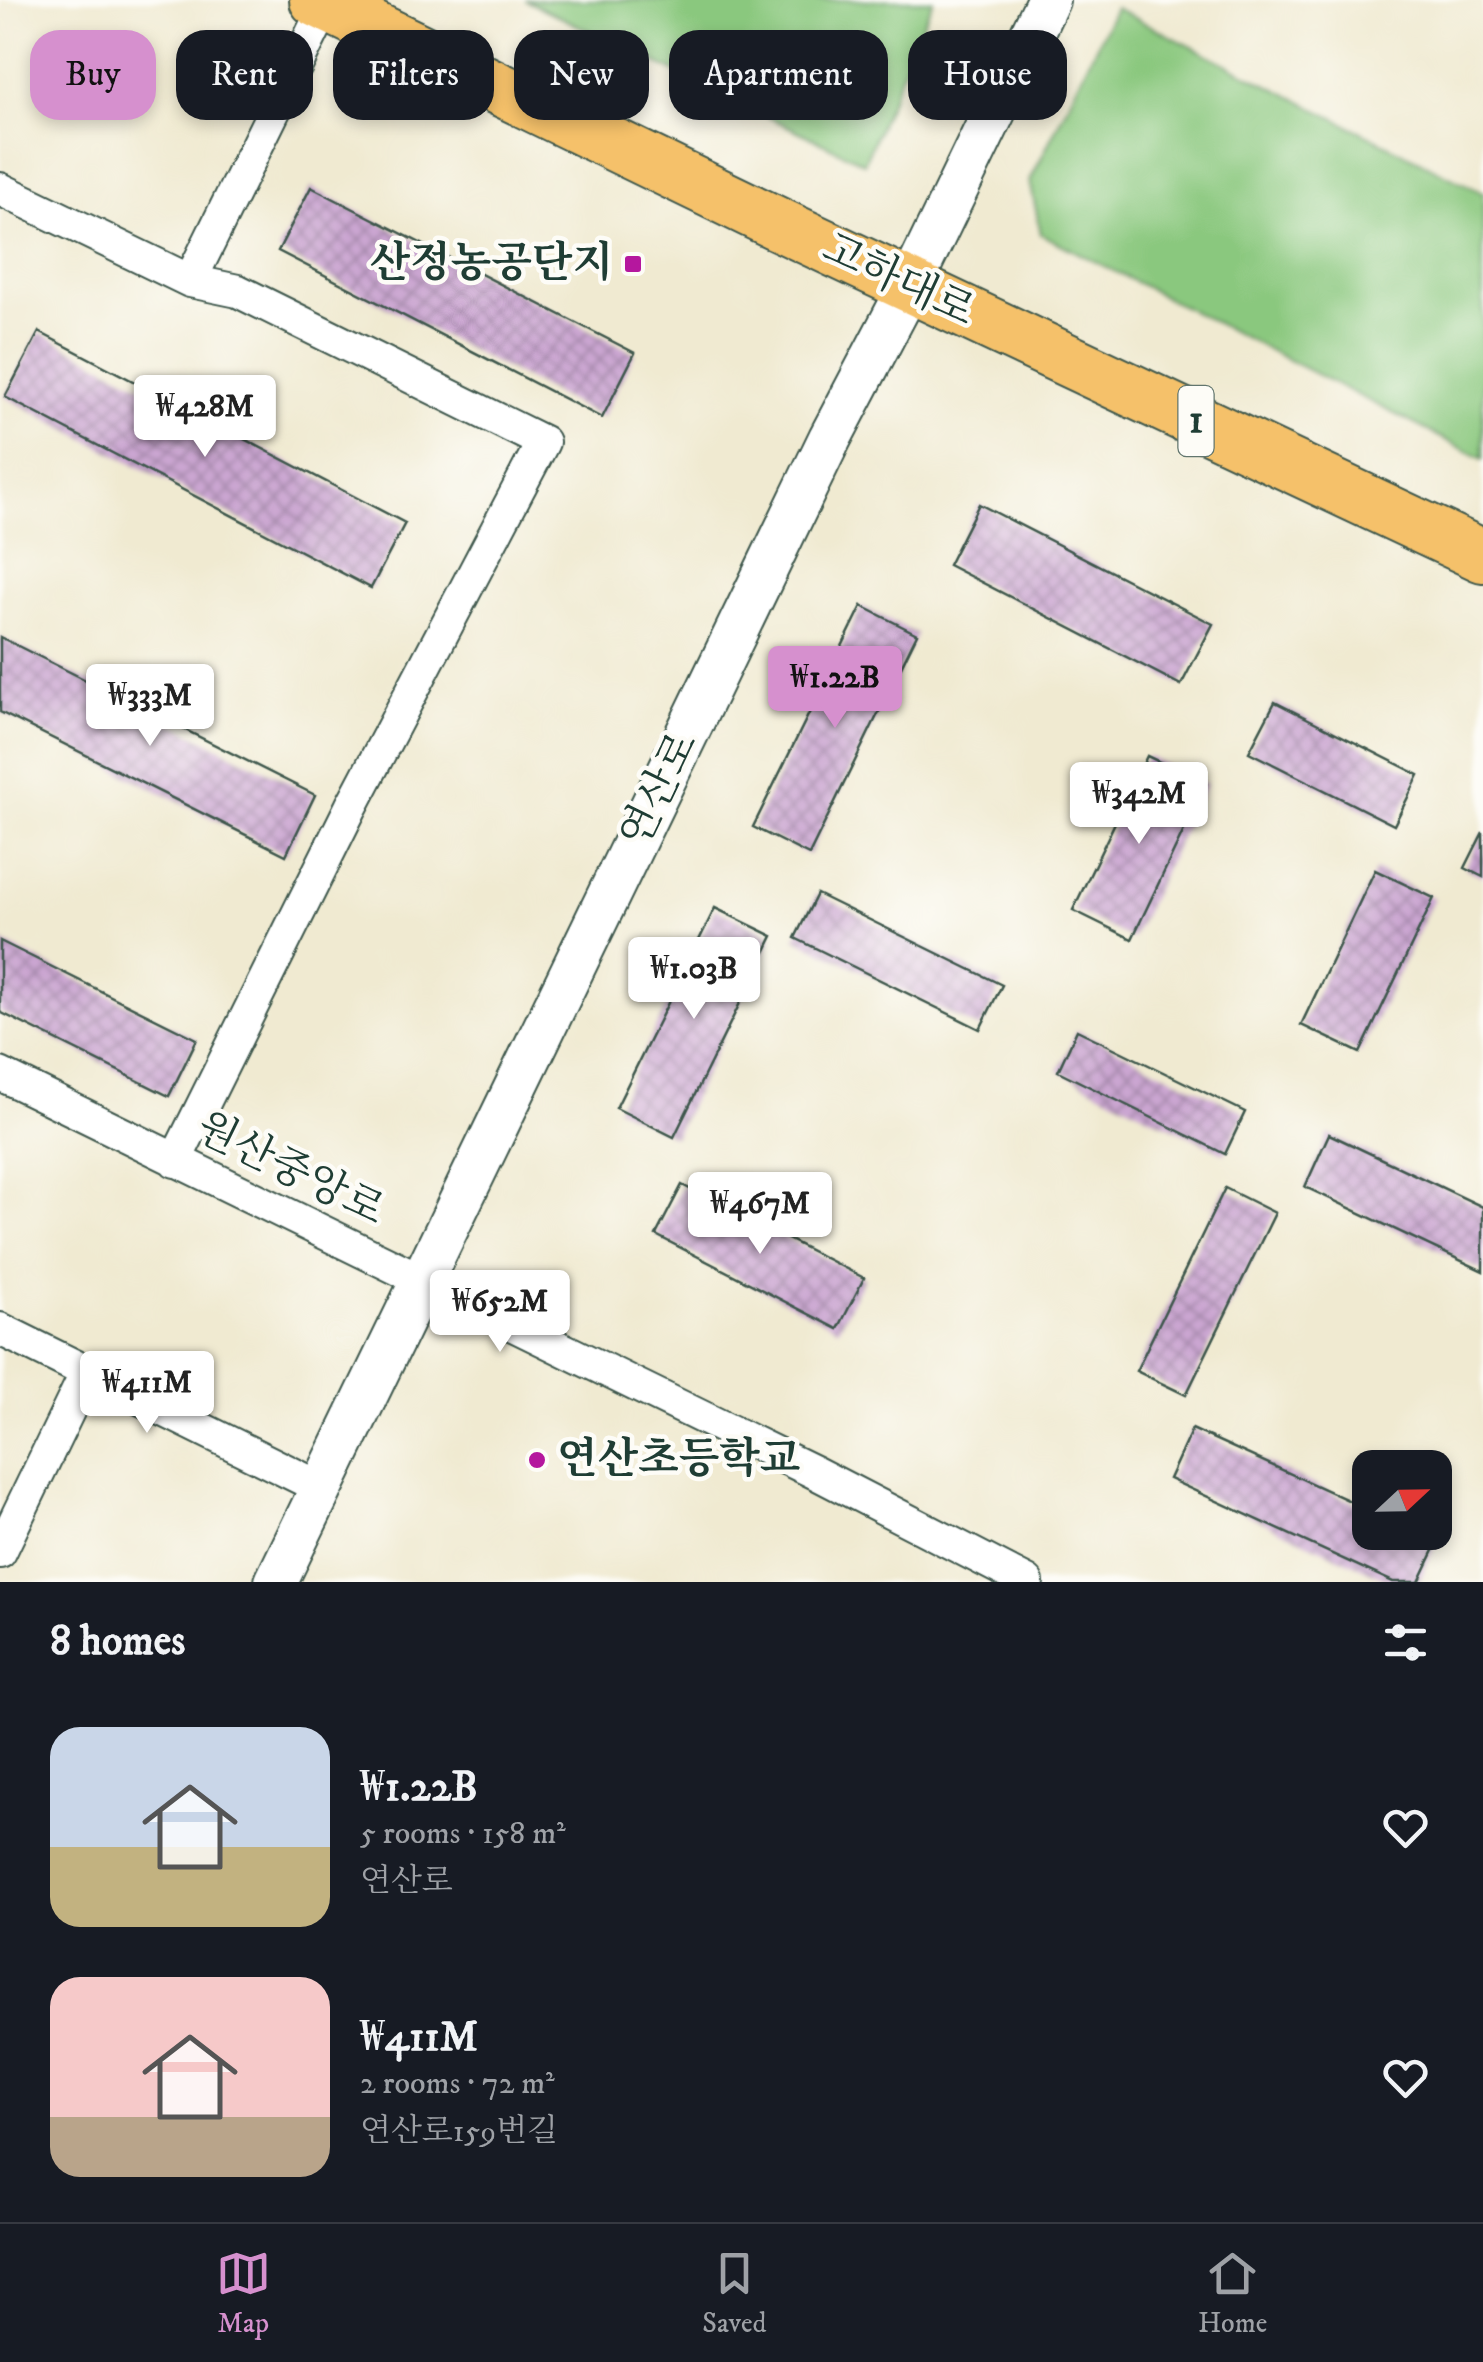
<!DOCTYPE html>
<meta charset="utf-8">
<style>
:root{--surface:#171b24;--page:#20242c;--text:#f1f3f6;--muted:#9ea1a6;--line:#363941;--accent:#d690ce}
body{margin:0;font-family:"IM FELL DW Pica","Noto Serif KR",serif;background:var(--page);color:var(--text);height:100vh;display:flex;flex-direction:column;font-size:38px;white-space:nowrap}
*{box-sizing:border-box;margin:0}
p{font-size:32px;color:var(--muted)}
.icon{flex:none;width:55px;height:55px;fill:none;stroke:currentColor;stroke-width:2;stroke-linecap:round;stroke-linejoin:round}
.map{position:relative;height:1582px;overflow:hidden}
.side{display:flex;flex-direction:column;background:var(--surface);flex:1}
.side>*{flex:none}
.hud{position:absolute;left:30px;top:30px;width:1425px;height:90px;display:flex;gap:20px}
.needle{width:65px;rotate:68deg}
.buttons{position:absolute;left:1352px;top:1450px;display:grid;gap:20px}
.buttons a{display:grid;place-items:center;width:100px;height:100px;border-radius:20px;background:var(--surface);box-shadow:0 5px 15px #0003;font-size:50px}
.price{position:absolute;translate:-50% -85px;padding:0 22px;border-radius:10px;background:#fff;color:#222;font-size:32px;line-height:65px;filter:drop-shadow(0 2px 5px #0008)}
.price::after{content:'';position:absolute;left:50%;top:60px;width:30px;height:22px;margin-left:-15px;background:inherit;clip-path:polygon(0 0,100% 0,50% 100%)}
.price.current{background:var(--accent);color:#111}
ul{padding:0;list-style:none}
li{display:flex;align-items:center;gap:30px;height:250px;padding:0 50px}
li span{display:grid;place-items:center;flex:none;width:280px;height:200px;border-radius:30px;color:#555}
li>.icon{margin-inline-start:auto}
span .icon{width:120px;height:120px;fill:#fffc;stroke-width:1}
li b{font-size:42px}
h2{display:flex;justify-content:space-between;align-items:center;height:120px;padding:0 50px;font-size:42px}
.pill{padding:0 35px;border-radius:30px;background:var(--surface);box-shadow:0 5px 15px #0003;font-size:35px;line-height:90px}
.pill.current{background:var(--accent);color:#111}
.tabs{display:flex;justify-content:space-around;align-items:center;height:140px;border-top:2px solid var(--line);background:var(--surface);font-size:28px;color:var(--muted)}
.tabs a{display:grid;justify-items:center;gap:5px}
.tabs .current{color:var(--accent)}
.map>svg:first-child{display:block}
.green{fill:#8ac87e;stroke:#548259;stroke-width:2.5}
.building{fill:url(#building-cross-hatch)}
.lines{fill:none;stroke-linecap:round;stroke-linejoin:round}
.minor-casing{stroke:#3e574c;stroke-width:36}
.tertiary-casing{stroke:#3e574c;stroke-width:46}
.primary-casing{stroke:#3e574c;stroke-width:56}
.minor{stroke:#fff;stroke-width:32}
.tertiary{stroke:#fff;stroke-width:42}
.primary{stroke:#f5c16b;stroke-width:52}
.poi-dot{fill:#b5179e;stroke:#fdfcf7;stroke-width:4}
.labels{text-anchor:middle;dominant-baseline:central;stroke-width:9;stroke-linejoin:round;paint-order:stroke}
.shield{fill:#fdfcf7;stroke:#62766e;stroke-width:2.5}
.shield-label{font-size:40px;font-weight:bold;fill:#1f3d34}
.poi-label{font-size:42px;font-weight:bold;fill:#1f3d34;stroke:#fdfcf7;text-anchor:end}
.street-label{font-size:42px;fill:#1f3d34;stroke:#fdfcf7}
</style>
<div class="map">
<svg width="1483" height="1582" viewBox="0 0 1483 1582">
<defs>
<pattern id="building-cross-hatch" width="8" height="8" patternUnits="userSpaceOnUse" patternTransform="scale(2.5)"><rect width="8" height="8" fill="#cba6d1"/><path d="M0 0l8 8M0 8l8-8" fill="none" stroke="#a488aa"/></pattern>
</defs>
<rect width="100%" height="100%" fill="#fdfcf7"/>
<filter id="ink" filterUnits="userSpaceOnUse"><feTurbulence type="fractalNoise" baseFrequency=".01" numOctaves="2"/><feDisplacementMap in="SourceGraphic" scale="20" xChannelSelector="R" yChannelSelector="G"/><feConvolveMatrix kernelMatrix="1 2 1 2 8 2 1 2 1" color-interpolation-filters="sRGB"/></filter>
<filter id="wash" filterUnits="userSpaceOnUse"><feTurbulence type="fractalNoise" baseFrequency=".0048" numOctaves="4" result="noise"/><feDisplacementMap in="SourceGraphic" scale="40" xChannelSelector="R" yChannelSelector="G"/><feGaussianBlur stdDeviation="2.25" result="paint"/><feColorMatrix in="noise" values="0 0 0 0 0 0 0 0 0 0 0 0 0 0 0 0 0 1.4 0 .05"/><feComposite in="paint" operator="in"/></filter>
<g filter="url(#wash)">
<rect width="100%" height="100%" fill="#f0ead1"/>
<!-- green -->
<path class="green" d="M525 0H933L864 163Z
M1115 8 1483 193V459L1041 234 1030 181Z"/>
<g id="blocks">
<!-- building -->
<path class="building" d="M311 187 635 353 602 418 278 251Z
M39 332 405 523 371 588 5 397Z
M979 504 1213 624 1181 685 948 565Z
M862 606 917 634 809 855 753 827Z
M0 637 315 795 286 855 0 712Z
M1275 702 1419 775 1394 825 1249 752Z
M1147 756 1206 784 1132 939 1073 910Z
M1483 832V877L1465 868Z
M1375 870 1434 898 1360 1053 1301 1025Z
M817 894 1002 985 980 1029 795 938Z
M715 908 773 936 674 1137 616 1108Z
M0 941 197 1039 169 1096 0 1012Z
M1077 1030 1245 1112 1225 1154 1058 1071Z
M1329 1134 1483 1207V1271L1305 1187Z
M682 1185 864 1278 838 1329 656 1235Z
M1225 1188 1275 1213 1186 1395 1136 1371Z
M1192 1429 1370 1510V1532H1418L1438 1542 1419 1582H1393L1169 1479Z"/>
</g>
</g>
<g filter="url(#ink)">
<use href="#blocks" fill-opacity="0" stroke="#3e574c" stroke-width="2.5"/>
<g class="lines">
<defs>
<path id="minor" d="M0 189 190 281 238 291 543 442 351 807 175 1161
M190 281 326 5
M0 1074 814 1472 1027 1582
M0 1329 321 1488
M0 1552 87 1372"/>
<path id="tertiary" d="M276 1582 830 438 910 286 1048 0"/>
<path id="primary" d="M316 0 774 222 1483 556"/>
</defs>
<!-- minor casing -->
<use href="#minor" class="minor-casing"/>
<!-- tertiary casing -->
<use href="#tertiary" class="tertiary-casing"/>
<!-- primary casing -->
<use href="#primary" class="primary-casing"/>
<!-- minor -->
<use href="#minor" class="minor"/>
<!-- tertiary -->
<use href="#tertiary" class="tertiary"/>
<!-- primary -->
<use href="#primary" class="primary"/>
</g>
</g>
<!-- markers -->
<g class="poi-dot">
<rect x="623" y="254" width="20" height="20" rx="5"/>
<circle cx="537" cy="1460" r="10"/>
</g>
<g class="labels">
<!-- shield labels -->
<rect class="shield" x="1178.5" y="386" width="35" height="70" rx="8"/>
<g class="shield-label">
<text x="1196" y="421">1</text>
</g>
<!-- poi labels -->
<g class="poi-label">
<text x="613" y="264">산정농공단지</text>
<text x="557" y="1460" text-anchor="start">연산초등학교</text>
</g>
<!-- street labels -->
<g class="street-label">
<text transform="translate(898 281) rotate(25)">고하대로</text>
<text transform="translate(660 790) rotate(-64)">연산로</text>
<text transform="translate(290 1170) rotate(26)">원산중앙로</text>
</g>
</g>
</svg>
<div class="buttons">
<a><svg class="needle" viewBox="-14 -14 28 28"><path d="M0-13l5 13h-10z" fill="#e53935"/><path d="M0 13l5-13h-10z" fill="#9ea1a6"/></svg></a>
</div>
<b class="price" style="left:205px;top:460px">₩428M</b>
<b class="price current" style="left:835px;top:731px">₩1.22B</b>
<b class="price" style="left:150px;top:749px">₩333M</b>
<b class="price" style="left:1139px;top:847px">₩342M</b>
<b class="price" style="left:694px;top:1022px">₩1.03B</b>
<b class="price" style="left:760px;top:1257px">₩467M</b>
<b class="price" style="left:500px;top:1355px">₩652M</b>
<b class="price" style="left:147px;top:1436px">₩411M</b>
<div class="hud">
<a class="pill current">Buy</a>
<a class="pill">Rent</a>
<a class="pill">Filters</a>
<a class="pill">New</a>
<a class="pill">Apartment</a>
<a class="pill">House</a>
</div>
</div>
<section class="side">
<h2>8 homes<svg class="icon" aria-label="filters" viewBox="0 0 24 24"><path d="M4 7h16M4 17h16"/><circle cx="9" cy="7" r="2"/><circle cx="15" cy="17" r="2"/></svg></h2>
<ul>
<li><span style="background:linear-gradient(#c9d6e8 60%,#c2b280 0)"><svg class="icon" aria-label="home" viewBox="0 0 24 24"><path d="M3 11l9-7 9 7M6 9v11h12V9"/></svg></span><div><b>₩1.22B</b><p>5 rooms · 158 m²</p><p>연산로</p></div><svg class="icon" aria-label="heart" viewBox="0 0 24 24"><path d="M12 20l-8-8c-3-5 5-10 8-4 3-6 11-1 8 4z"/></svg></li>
<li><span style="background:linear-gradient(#f6c9c9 70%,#b9a48a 0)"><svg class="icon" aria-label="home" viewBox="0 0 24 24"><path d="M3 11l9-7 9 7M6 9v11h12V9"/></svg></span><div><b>₩411M</b><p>2 rooms · 72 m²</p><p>연산로159번길</p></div><svg class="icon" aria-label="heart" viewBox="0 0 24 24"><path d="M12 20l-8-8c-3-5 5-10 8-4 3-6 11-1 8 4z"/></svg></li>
</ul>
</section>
<nav class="tabs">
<a class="current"><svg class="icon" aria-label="map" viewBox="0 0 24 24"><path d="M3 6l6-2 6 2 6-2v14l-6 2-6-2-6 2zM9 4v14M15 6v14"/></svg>Map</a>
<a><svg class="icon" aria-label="saved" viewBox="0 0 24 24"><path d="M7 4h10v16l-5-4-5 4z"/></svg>Saved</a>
<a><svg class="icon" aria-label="home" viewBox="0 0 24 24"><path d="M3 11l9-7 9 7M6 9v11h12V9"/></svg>Home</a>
</nav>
